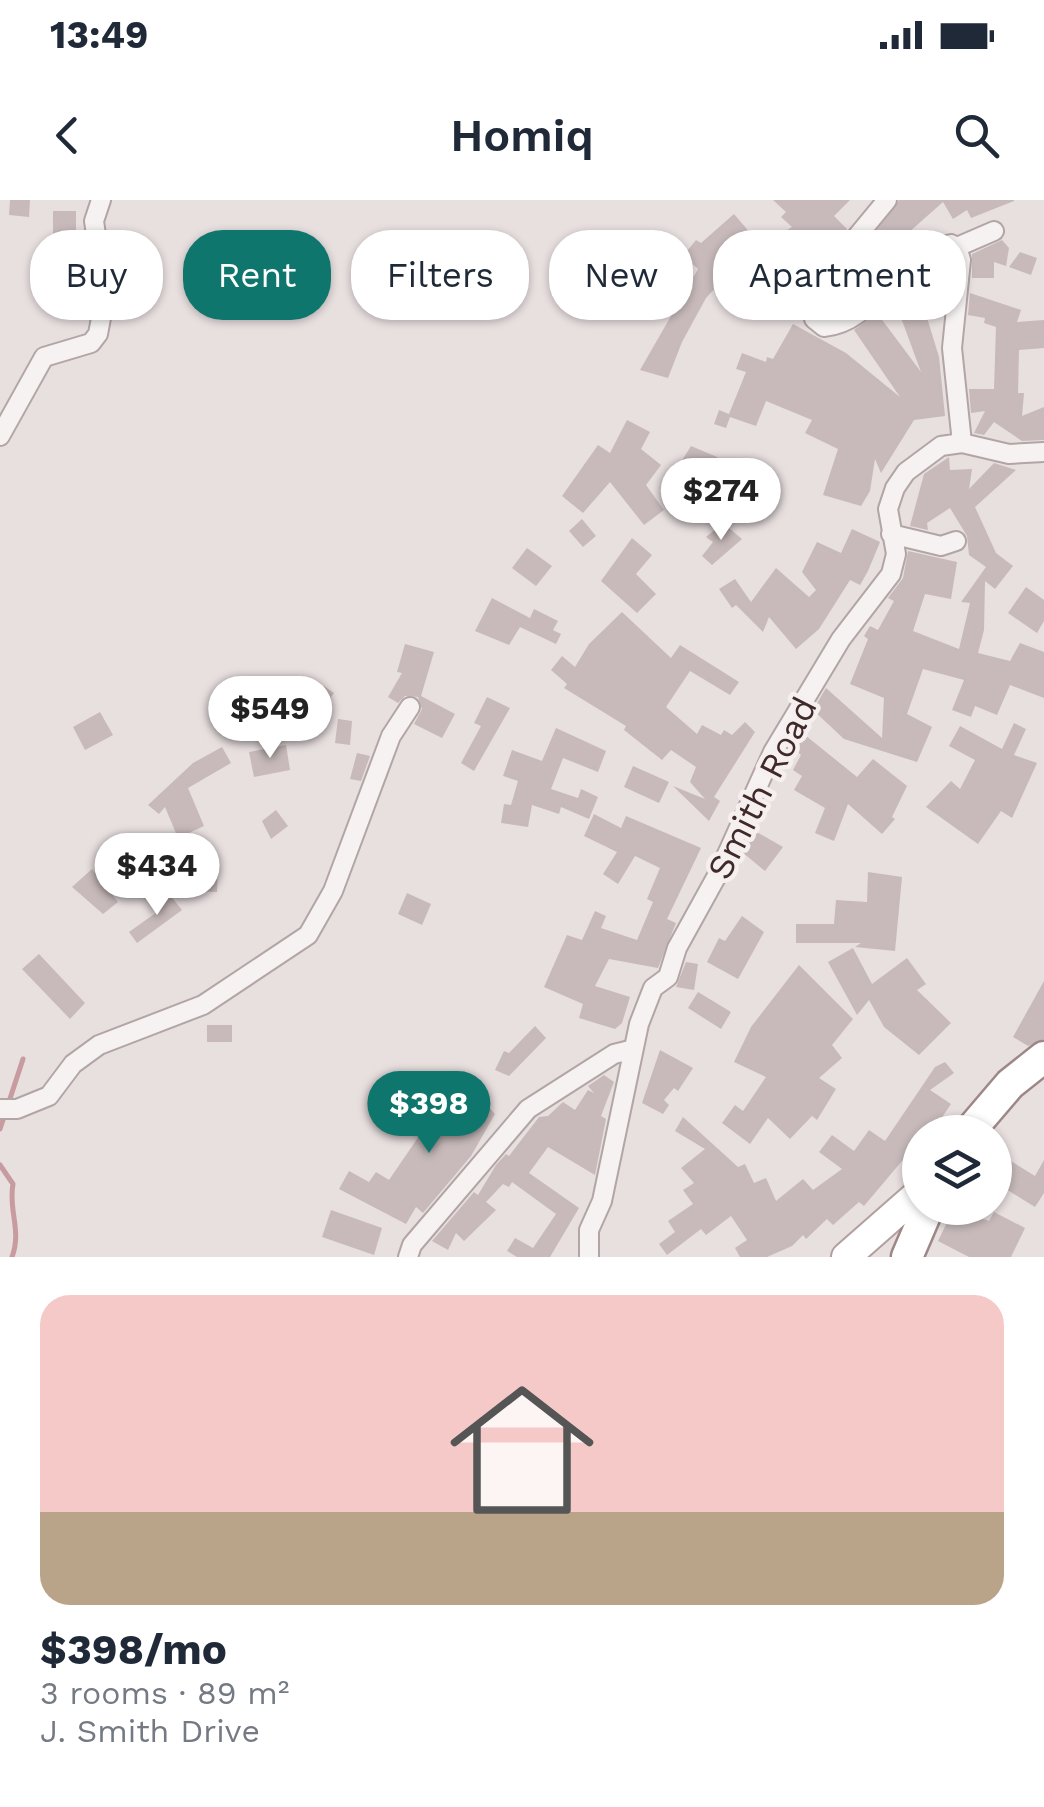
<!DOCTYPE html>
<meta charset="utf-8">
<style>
:root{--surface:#fff;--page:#f2f2f3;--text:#1f2937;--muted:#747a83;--line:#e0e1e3;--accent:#0f766e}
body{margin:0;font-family:"Work Sans",sans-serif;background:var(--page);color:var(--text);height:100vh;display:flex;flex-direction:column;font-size:38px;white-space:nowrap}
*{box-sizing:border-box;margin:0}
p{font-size:32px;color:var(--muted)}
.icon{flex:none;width:55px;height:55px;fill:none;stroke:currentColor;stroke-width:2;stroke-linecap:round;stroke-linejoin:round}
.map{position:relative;height:1057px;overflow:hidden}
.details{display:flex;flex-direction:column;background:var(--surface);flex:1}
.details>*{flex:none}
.top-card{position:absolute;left:30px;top:30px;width:985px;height:90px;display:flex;gap:20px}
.tools{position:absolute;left:902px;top:915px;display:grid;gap:20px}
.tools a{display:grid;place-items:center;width:110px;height:110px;border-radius:50%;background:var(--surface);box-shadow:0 2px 8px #0004;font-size:50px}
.price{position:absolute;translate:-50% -85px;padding:0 22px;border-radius:35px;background:#fff;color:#222;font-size:32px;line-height:65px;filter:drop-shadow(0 2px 5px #0008)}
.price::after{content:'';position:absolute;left:50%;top:60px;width:30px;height:22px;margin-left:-15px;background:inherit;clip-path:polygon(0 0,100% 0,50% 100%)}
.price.selected{background:var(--accent);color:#fff}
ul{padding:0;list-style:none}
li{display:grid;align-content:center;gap:20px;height:530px;padding:0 40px}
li+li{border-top:2px solid var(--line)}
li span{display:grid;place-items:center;height:310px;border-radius:30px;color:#555}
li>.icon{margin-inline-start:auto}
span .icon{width:180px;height:180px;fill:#fffc;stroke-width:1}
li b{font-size:42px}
.chip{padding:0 35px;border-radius:40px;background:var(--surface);box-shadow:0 2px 8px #0004;font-size:35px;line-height:90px}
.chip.selected{background:var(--accent);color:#fff}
.status{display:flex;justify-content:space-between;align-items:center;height:70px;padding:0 50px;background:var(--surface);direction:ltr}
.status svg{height:28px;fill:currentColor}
header{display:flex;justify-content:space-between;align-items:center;height:130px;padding:0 40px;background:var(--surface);font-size:45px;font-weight:600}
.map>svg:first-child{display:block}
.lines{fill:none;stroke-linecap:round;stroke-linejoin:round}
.stream{stroke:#c79b9f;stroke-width:5}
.building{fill:#c8baba}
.minor-casing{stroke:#b2a5a5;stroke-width:22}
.primary-casing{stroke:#b39f9f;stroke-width:32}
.trunk-casing{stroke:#9e8787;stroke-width:35}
.minor{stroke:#f6f2f2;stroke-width:18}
.primary{stroke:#fff;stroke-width:28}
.trunk{stroke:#fff;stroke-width:30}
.labels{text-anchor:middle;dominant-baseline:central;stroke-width:9;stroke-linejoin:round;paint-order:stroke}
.street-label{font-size:35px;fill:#3f2929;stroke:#f6efef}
</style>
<div class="status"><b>13:49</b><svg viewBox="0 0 49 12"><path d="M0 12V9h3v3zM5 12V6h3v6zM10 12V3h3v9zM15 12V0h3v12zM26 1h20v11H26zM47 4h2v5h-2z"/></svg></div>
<header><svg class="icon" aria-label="back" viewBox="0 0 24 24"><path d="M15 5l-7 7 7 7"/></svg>Homiq<svg class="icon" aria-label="search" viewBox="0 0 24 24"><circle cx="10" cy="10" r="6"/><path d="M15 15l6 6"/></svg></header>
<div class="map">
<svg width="1044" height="1057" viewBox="0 0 1044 1057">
<rect width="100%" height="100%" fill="#e8dfdf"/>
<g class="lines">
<!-- stream -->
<path class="stream" d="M0 929 23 859
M0 965 13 984C8 1010 22 1030 12 1057"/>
</g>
<!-- building -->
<path class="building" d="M10 0H30L29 17 9 15Z
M773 0H850L834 16 847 29 830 50 788 84 765 56 786 47 779 35 792 27 781 17 786 12Z
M899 0H1014V1L971 18 967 10 953 19 943 2 854 81 847 71 851 64Z
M53 11H76V43H53Z
M734 14 752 35 746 40 753 47 706 98 682 142 668 178 640 170 698 69 683 56 696 40 701 43Z
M1002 40 1009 48 1006 66 994 62V78H972V54Z
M1020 52 1037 58 1031 75 1009 67Z
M929 66 933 78H920L946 86 944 106 925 111 939 157 945 216 914 220 881 273 875 259 870 291 861 306 823 295 838 249 805 233 812 220 766 201 756 226 730 217 726 228 714 224 719 210 729 214 746 172 736 169 742 153 766 162 767 157 773 159 793 124 846 153 900 197 854 130 877 113 921 172 893 96Z
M970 93 1021 110 1017 122 1044 120V148L1019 150 1018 193H1024L1022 216 1044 207V240L1022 241 994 222 984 235 974 233 985 211 971 213 969 189H994L996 127 984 123 985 118 968 115Z
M627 220 650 232 641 249 661 265 646 285 664 310 644 325 610 282 583 313 562 296 598 245 610 253Z
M691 246 717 257 739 277 728 292 717 284 693 314 671 297 686 278 675 272Z
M949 257 950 270 972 269 969 289 994 263 1016 270 975 307 996 353 1013 366 995 389 985 381 984 430 978 453 1010 461 1020 443 1044 452V498L1010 485 997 515 975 506 971 517 952 510 964 480 923 469 907 514 932 527 917 562 844 539 813 510 826 488 882 538 884 498 850 484 868 439 864 436 870 426 878 430 894 401 888 398 903 378 908 351 957 362 951 399 925 394 913 431 959 449 970 403 961 402 986 367 969 355 967 336 950 308 927 323 928 330 910 326 924 274Z
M582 319 596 336 583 347 569 331Z
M723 323 742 339 712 365 702 356 713 342 706 337Z
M852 329 880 342 868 371 860 385 850 380 819 429 796 449 769 417 763 432 736 405 732 408 719 389 735 379 751 402 776 368 809 397 816 390 802 372 817 342 841 353Z
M632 338 652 355 636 374 656 394 637 413 601 381Z
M527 348 552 366 536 386 512 368Z
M1026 387 1044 400V421L1037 433 1008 413Z
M492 398 530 418 534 409 558 421 553 430 561 434 556 444 520 427 509 445 475 431Z
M622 412 671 458 680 445 739 482 730 495 690 471 666 507 697 534 702 525 721 535 724 530 732 535 745 522 755 532 714 597 720 601 709 621 673 586 705 599 690 582 696 567 671 550 662 560 624 530 626 526 564 488 567 484 551 470 562 456 575 467 589 444Z
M405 444 434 452 421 496 455 514 442 538 414 524 422 509 418 497 405 496 398 503 388 497 402 473 397 472Z
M315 480 334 493 324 507 306 494Z
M487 497 510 508 474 571 461 563 481 526 474 523Z
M100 512 113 535 85 550 73 527Z
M338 519 352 521 350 545 335 543Z
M1014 523 1026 529 1014 555 1037 563 1012 618 1001 611 978 644 926 607 951 581 960 589 975 560 949 546 960 526 1002 549Z
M556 528 606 551 598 572 563 558 551 589 578 598 581 589 598 597 589 619 561 607 559 614 532 605 528 627 501 623 504 604 511 605 518 581 503 576 512 550 542 561Z
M800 531 857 577 873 559 907 586 892 617 895 619 882 634 848 604 834 641 815 633 825 608 794 590 802 576 793 570 801 555 791 546Z
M286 545 290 570 254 577 249 552Z
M222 547 231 563 188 588 204 626 178 638 165 607 159 614 148 605 193 563Z
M357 553 370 556 361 581 350 579Z
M633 566 669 582 659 603 624 587Z
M276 610 288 626 271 639 262 621Z
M594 614 621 628 626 616 701 648 667 719 676 723 658 768 609 759 595 786 630 797 622 823 615 829 579 818 583 804 544 787 567 735 582 740 595 711 606 716 601 728 637 740 653 702 647 699 660 668 635 656 618 684 603 674 617 652 584 636Z
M753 630 783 647 765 671 742 652Z
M193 668 218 670 217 692 191 691Z
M92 669 118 702 103 714 72 687Z
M868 672 902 677 895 751 855 747 861 743H796V724H834L836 700 867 702Z
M407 693 431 704 422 725 398 714Z
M169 694 182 710 137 743 129 732 157 712 152 706Z
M742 716 764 732 738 779 707 762 719 738 725 741Z
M853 748 872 784 907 758 926 784 917 790 951 823 919 855 884 827 869 800 857 815 828 762Z
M39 754 85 803 70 819 22 769Z
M686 762 698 764 694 790 676 787Z
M799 765 853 819 832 845 842 858 819 878 836 889 817 920 812 916 790 939 768 918 750 944 722 923 735 905 743 911 766 877 734 862 751 827Z
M1044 781V839L1028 846 1013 837Z
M698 792 731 812 721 829 688 808Z
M207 825H232V842H207Z
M535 826 546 838 509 876 495 870 504 851 509 853Z
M660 850 693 868 678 891 674 888 664 900 669 905 663 914 642 903Z
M945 862 954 873 930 890 951 904 932 932H920V964L907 955 864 1006 859 1002 833 1025 827 1019 806 1039 803 1035 792 1046 767 1057H740L735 1048 747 1040 731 1016 706 1035 701 1029 667 1055 659 1044 675 1032 668 1021 693 1004 683 990 694 983 681 968 705 949 675 931 683 917 738 967 745 964 754 983 766 978 776 1001 803 979 813 990 842 969 819 952 832 935 854 951 869 930 885 941 935 867Z
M462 873 483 890 480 893 488 898 484 902 495 914 471 956 423 1013 416 1007 406 1024 339 989 349 971 369 982 376 972 389 980Z
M604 875 614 882 601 916 606 919 595 975 548 947 529 973 579 1008 550 1057H517L507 1051 515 1038 533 1048 556 1014 512 982 509 987 503 984 486 1002 496 1010 464 1041 456 1033 448 1050 432 1041 474 992 478 995 496 965 506 954 509 956 539 917 548 916 563 902 575 910 588 890 594 893 588 886Z
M995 951 1035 976 1044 960V993L1035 1007 995 982Z
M954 1008 989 1021 994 1012 1025 1028 1011 1057H969L938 1041Z
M331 1010 382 1028 374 1055 322 1037Z"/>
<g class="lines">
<defs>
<path id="minor" d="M887 0 840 57 813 111 814 119 824 127C880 121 887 56 951 44L957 47 961 60 952 148 962 243
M957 47 994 31
M0 236 44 157 91 143 98 134 105 97 94 21 101 0
M891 334 941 346 956 341
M0 909H17L49 896 73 864 99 845 203 805 308 735 333 691 391 536 410 507
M408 1057 412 1045 528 909 614 854 630 850
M589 1057V1030L602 1001 639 824 653 788 668 777 677 748 719 672 773 552 841 439 891 374 896 354 888 309 895 288 906 272 941 246 962 243 1009 254 1044 252"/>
<path id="primary" d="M846 1057 920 992"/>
<path id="trunk" d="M969 932 1010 884 1044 857
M907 1057 928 1008"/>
</defs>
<!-- minor casing -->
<use href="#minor" class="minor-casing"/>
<!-- primary casing -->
<use href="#primary" class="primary-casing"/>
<!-- trunk casing -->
<use href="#trunk" class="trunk-casing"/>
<!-- minor -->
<use href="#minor" class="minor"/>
<!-- primary -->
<use href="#primary" class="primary"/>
<!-- trunk -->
<use href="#trunk" class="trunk"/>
</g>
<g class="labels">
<!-- street labels -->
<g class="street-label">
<text transform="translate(762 588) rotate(-63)">Smith Road</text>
</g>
</g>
</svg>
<div class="tools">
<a><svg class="icon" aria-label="layers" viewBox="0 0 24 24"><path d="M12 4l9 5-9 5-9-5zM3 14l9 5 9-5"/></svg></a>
</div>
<b class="price" style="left:721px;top:343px">$274</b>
<b class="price" style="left:270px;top:561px">$549</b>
<b class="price" style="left:157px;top:718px">$434</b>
<b class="price selected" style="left:429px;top:956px">$398</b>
<div class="top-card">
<a class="chip">Buy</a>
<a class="chip selected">Rent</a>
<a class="chip">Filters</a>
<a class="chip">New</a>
<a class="chip">Apartment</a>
</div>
</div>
<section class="details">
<ul>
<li><span style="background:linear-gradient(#f6c9c9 70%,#b9a48a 0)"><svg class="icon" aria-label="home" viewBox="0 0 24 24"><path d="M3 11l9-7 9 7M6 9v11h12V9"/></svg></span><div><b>$398/mo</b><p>3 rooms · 89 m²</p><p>J. Smith Drive</p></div></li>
</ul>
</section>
